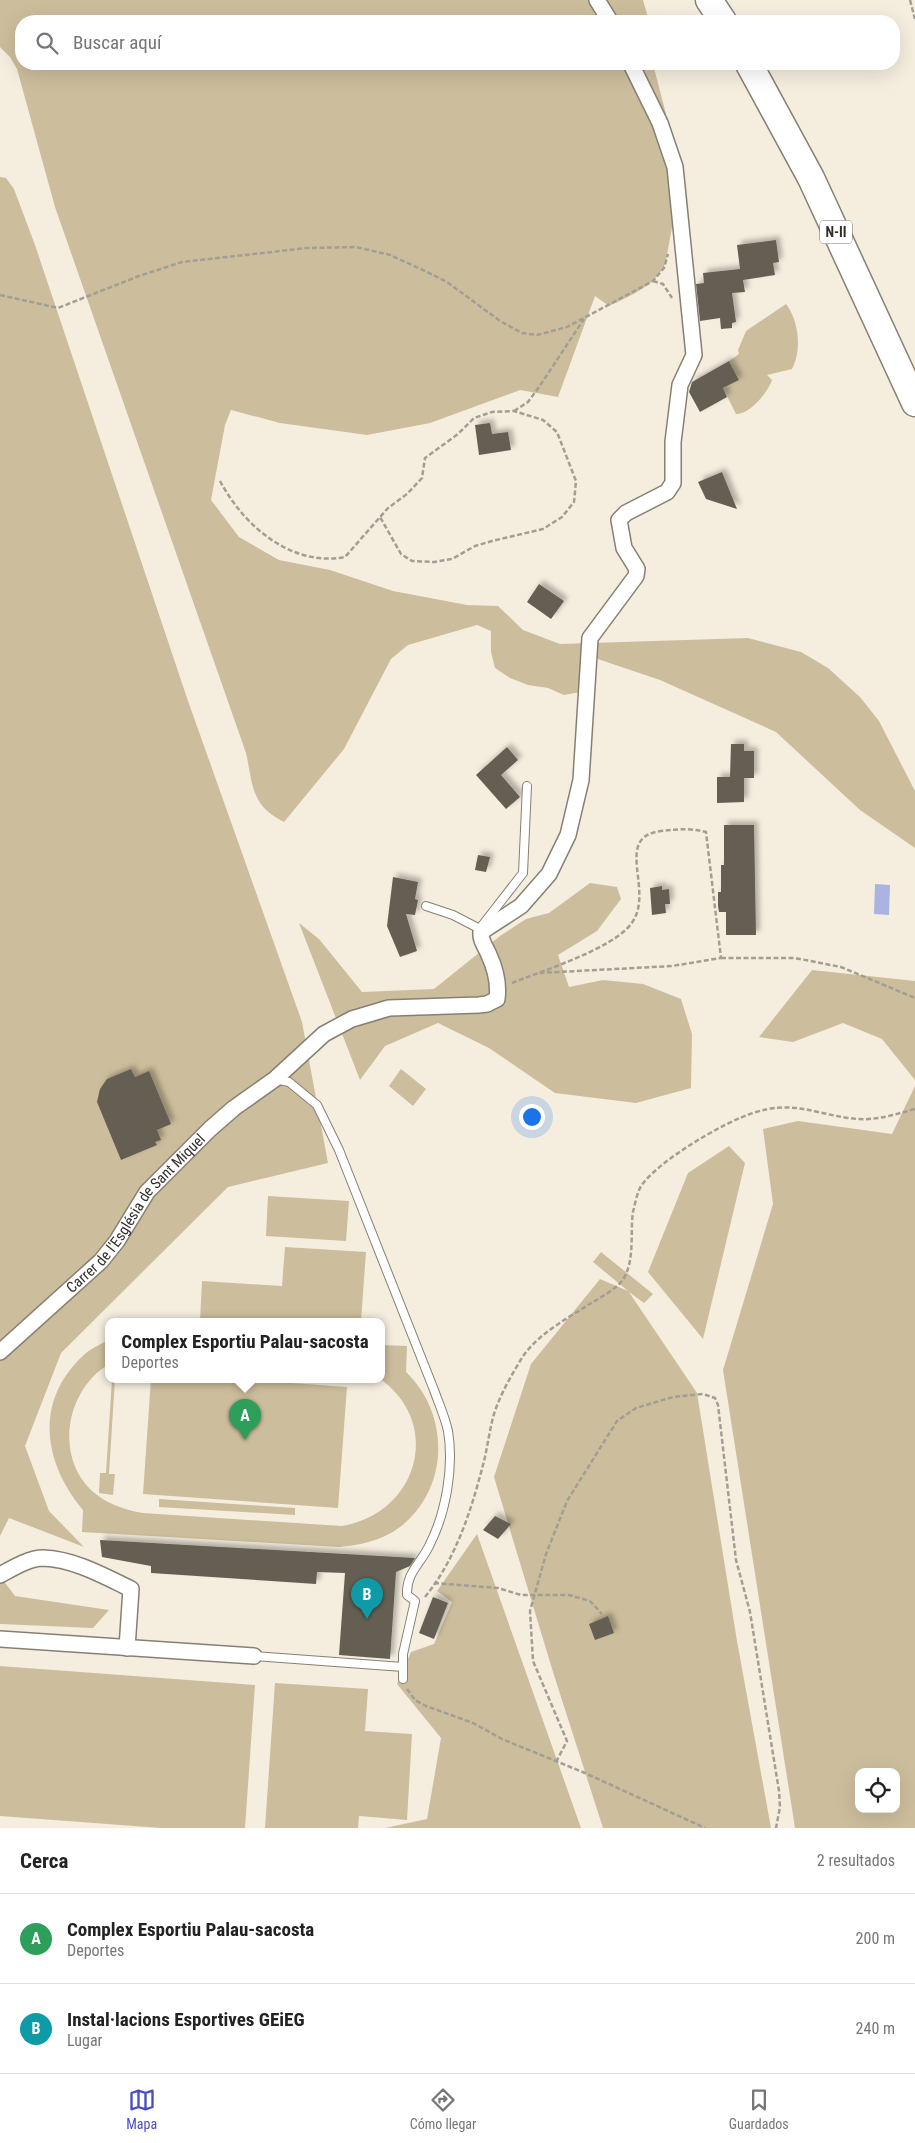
<!DOCTYPE html>
<html lang="es">
<meta charset="utf-8">
<style>
body{margin:0;font-family:"Roboto Condensed",sans-serif;background:#f6f6f6;color:#222}
.controls{position:absolute;right:15px;bottom:15px;display:grid;overflow:hidden;border-radius:10px;box-shadow:0 5px 20px #0002}
.controls button{width:45px;height:45px;display:grid;place-items:center;padding:0;border:0;border-bottom:1px solid #e0e0e0;background:#fff;color:#222;font:25px sans-serif}
.you{position:absolute;left:531px;top:1116px;width:18px;height:18px;margin:-12px;border:4px solid #fff;border-radius:50%;background:#1a73e8;box-shadow:0 0 0 8px #1a73e833}
.badge{display:grid;place-items:center;width:32px;height:32px;border-radius:50%;background:#484cc1;color:#fff;font-size:16px;font-weight:700}
.pin{position:absolute;translate:-50% -41px;filter:drop-shadow(0 1px 2px #0008)}
.pin::after{content:'';position:absolute;top:26px;width:18px;height:15px;background:inherit;clip-path:polygon(0 0,100% 0,50% 100%)}
.popup{position:absolute;left:105px;top:1318px;width:280px;height:65px;box-sizing:border-box;display:grid;place-content:center;border-radius:10px;background:#fff;filter:drop-shadow(0 1px 4px #0005);font-size:16px;white-space:nowrap;color:#767676}
.popup b{font-size:19px;color:#222}
.popup::after{content:'';position:absolute;left:50%;top:100%;margin-left:-10px;border:10px solid transparent;border-top-color:#fff}
.list{margin:0;padding:0;list-style:none}
h2{display:flex;justify-content:space-between;align-items:center;height:65px;margin:0;padding:0 20px;font-size:21px}
h2 small{font-size:16px;font-weight:400;color:#767676}
.list li{display:grid;grid-template-columns:32px 1fr auto;gap:15px;align-items:center;box-sizing:border-box;height:90px;padding:0 20px;border-top:1px solid #e0e0e0}
.list b{display:block;font-size:19px;white-space:nowrap}
.list p{margin:0;font-size:16px;white-space:nowrap;color:#767676}
.list em{font-size:16px;font-style:normal;color:#767676}
.icon{flex:none;width:28px;height:28px;fill:none;stroke:currentColor;stroke-width:2;stroke-linecap:round;stroke-linejoin:round}
.map{position:relative;flex:none;width:915px;height:1828px;overflow:hidden}
.search{position:absolute;background:#fff;box-shadow:0 5px 20px #0002;left:15px;right:15px;top:15px;height:55px;display:flex;align-items:center;gap:12px;box-sizing:border-box;padding:0 18px;border-radius:20px;color:#767676;font-size:19px}
.sheet{height:245px;background:#fff}
nav{display:flex;justify-content:space-around;align-items:center;box-sizing:border-box;height:70px;border-top:1px solid #e0e0e0;background:#fff;font-size:14px;color:#767676}
nav a{display:grid;justify-items:center;gap:2px}
nav .on{color:#484cc1}
.map>svg:first-child{display:block}
.green{fill:#ccbd9c;fill-rule:evenodd}
.water{fill:#aab3e2}
.building{fill:#655f53;filter:url(#shadow)}
.lines{fill:none;stroke-linecap:round;stroke-linejoin:round}
.lane-casing{stroke:#868073;stroke-width:10}
.street-casing{stroke:#868073;stroke-width:18}
.highway-casing{stroke:#868073;stroke-width:29}
.path{stroke:#a39e93;stroke-width:2.5;stroke-dasharray:5 2.5;stroke-linecap:butt}
.lane{stroke:#fff;stroke-width:8}
.street{stroke:#fff;stroke-width:15}
.highway{stroke:#fff;stroke-width:26}
.labels{text-anchor:middle;dominant-baseline:central;stroke-width:5;stroke-linejoin:round;paint-order:stroke}
.shield{fill:#fff;stroke:#706d69;stroke-width:1}
.shield-label{font-size:14px;font-weight:bold;fill:#322f29}
.street-label{font-size:15px;fill:#322f29;stroke:#fff}
</style>
<div class="map">
<svg width="915" height="1828" viewBox="0 0 915 1828">
<defs>
<filter id="shadow"><feDropShadow dx="4" dy="-4" stdDeviation="2.5" flood-color="#0004"/></filter>
</defs>
<rect width="100%" height="100%" fill="#f5eedf"/>
<!-- green -->
<g class="green">
<path d="M0 0H643L649 21H21V64H653L666 114 660 123 679 188 666 261C659 284 630 296 609 306L595 296 558 397 520 390 430 423 367 435 280 423 231 410 225 425 211 500 239 537 279 560 330 570 393 591 467 605 498 606 523 630 560 644 748 638 801 652 828 668 860 697 879 721 915 791V848L860 810 776 732 660 680 589 656 586 691 564 695 548 688 528 685 510 678 495 668 491 652V631L477 625 408 645 391 659 344 749 284 822C251 806 253 785 246 753L55 207 17 69 10 57 0 47Z"/>
<path d="M0 177 6 178 14 189 35 245 187 698 302 1022 328 1163 228 1187 61 1353 25 1446 49 1511 84 1547 9 1518 0 1536Z"/>
<path d="M786 304C799 321 802 350 792 369L767 375 772 380C768 392 750 415 736 414L723 388 739 380 729 361 739 354 738 350 746 331Z"/>
<path d="M590 883 617 887 621 899 597 931 558 955 569 987 603 980 643 984 681 999 692 1034 691 1088 636 1103 555 1093 489 1048 438 1023 385 1046 360 1080 299 923 319 939 362 992 434 989 500 936 526 919 549 913Z"/>
<path d="M812 970 915 981V1080L882 1039 843 1023 793 1042 759 1037Z"/>
<path d="M401 1069 426 1089 413 1106 389 1086Z"/>
<path d="M915 1086V1828H795L723 1370 773 1204 763 1129 798 1121 892 1134ZM859 1772H896V1809H859Z"/>
<path d="M729 1146 745 1163 703 1339 648 1272 688 1173Z"/>
<path d="M268 1196 349 1201 346 1241 266 1236Z"/>
<path d="M285 1247 366 1252 361 1321H200L202 1281 282 1286Z"/>
<path d="M601 1252 653 1294 644 1303 629 1292 697 1393 737 1641 771 1828H603L553 1672 494 1477 531 1364 600 1279 628 1291 593 1262Z"/>
<path d="M109 1340V1364C67 1389 54 1454 91 1490 105 1503 124 1510 143 1513L342 1526C417 1514 444 1424 380 1379L381 1345 407 1346 406 1372C448 1412 450 1482 406 1522 388 1539 363 1545 339 1547L82 1532 83 1510C42 1461 34 1399 86 1353 92 1348 101 1344 109 1340Z"/>
<path d="M112 1379H115L109 1474H115L113 1495 99 1493 100 1473H106Z"/>
<path d="M151 1379H235L347 1387 338 1508 143 1494Z"/>
<path d="M159 1499 295 1508V1515L159 1507Z"/>
<path d="M477 1534 581 1828H385L427 1819 441 1738 397 1684 411 1652 434 1644 452 1602 437 1591Z"/>
<path d="M0 1576 15 1596 109 1610 93 1628 0 1624Z"/>
<path d="M0 1666 255 1685 245 1828H161L0 1816Z"/>
<path d="M275 1683 368 1689 365 1731 412 1734 407 1820 359 1816 358 1828H265Z"/>
</g>
<!-- water -->
<path class="water" d="M875 884 890 885 889 915 874 914Z"/>
<!-- building -->
<g class="building">
<path d="M776 240 779 262 773 263 775 275 743 280 745 292 732 293 736 322 732 323V328L721 329 720 318 700 321 696 284 704 283 703 273 740 269 737 245Z"/>
<path d="M729 361 739 380 723 388 727 397 700 412 689 392 692 382Z"/>
<path d="M490 423 492 434 508 432 511 450 479 455 475 425Z"/>
<path d="M722 472 737 509 706 499 698 482Z"/>
<path d="M539 584 564 601 551 619 527 602Z"/>
<path d="M731 744H744V751H754V778H744V802L717 803V777H730Z"/>
<path d="M507 747 518 760 501 775 520 797 506 809 476 775Z"/>
<path d="M724 825H754L756 935H726V912H719L718 906V892H721V865H724Z"/>
<path d="M478 855 490 857 486 872 475 870Z"/>
<path d="M393 877 418 882 415 899 418 900 415 915 406 914 417 951 400 957 387 926Z"/>
<path d="M662 886V890L669 889 670 904H665L666 913 652 915 650 888Z"/>
<path d="M131 1069 135 1077 149 1071 171 1124 157 1130 161 1140 155 1142 157 1145 121 1160 97 1102 100 1089 107 1079Z"/>
<path d="M495 1516 511 1524 498 1539 483 1530Z"/>
<path d="M100 1540 415 1558 410 1566 396 1572 390 1659 339 1655 345 1573 317 1572 316 1584 151 1573V1566L102 1557Z"/>
<path d="M433 1597 448 1603 434 1639 419 1633Z"/>
<path d="M608 1616 614 1633 595 1640 589 1624Z"/>
</g>
<g class="lines">
<defs>
<g id="lane">
<path d="M426 906 453 915 480 929"/>
<path d="M481 927 523 873 527 786"/>
<path d="M275 1079 289 1082 317 1105 339 1150 434 1390C439 1404 445 1417 448 1431 454 1467 446 1512 430 1544 421 1564 406 1572 407 1595L415 1601 403 1654V1679"/>
<path d="M254 1656 403 1667"/>
</g>
<g id="street">
<path d="M597 0 610 21"/>
<path id="s1" d="M0 1352 101 1261 117 1241 147 1192 210 1129 234 1108 275 1079 324 1034 352 1019 389 1008 479 1005 487 1004 497 999C499 984 495 968 489 955 486 947 480 941 481 932L521 906 549 874 568 835 581 780 590 638 636 576 637 569 624 548 619 520 626 513 667 492 673 483V442L680 385 694 355 675 167 660 123 631 64"/>
<path d="M0 1575C13 1568 29 1558 43 1558 74 1559 104 1576 131 1589L127 1648"/>
<path d="M0 1639 254 1656"/>
</g>
<g id="highway">
<path d="M709 0 723 21"/>
<path d="M749 64 811 178 915 403"/>
</g>
</defs>
<!-- lane casing -->
<use href="#lane" class="lane-casing"/>
<!-- street casing -->
<use href="#street" class="street-casing"/>
<!-- highway casing -->
<use href="#highway" class="highway-casing"/>
<!-- path -->
<g class="path">
<path d="M910 0 915 19"/>
<path d="M653 281 663 284 672 298"/>
<path d="M0 295 58 308 139 276 182 262 307 248 356 247 390 255 423 270 447 282 500 321 522 333 537 335 567 327 653 281 664 268 668 254"/>
<path d="M514 411 528 402 539 387 584 319"/>
<path d="M220 481C244 526 291 567 345 557L388 508 407 494 422 478 425 458 458 434 474 418 492 412 514 411 543 420 557 432 576 481 574 502 562 517 543 529 492 541 475 546 452 559 434 562 412 561 401 554 380 517"/>
<path d="M721 958H795L841 967 915 998"/>
<path d="M512 983C542 971 612 949 631 924 656 892 612 837 661 831 677 829 690 828 706 832L721 958 672 966 539 973"/>
<path d="M434 1583 498 1588 521 1595H569L590 1601 602 1614"/>
<path d="M425 1597C457 1558 473 1505 485 1457 488 1443 490 1428 494 1414 500 1395 510 1378 520 1361 535 1335 568 1318 593 1302 603 1296 618 1288 624 1278 635 1258 630 1233 633 1212 635 1204 637 1193 641 1186 658 1161 724 1122 753 1113 792 1100 812 1113 849 1118 873 1122 893 1115 915 1109"/>
<path d="M407 1689 415 1700 426 1706 473 1723 502 1739 585 1773 705 1828"/>
<path d="M556 1762 567 1741 533 1661 530 1611 546 1554 567 1501 617 1421 636 1408 673 1397 703 1394 715 1398 718 1405 736 1560 750 1612 779 1791 780 1807 776 1828"/>
</g>
<!-- lane -->
<use href="#lane" class="lane"/>
<!-- street -->
<use href="#street" class="street"/>
<!-- highway -->
<use href="#highway" class="highway"/>
</g>
<g class="labels">
<!-- shield labels -->
<rect class="shield" x="820" y="220.5" width="32" height="23" rx="4"/>
<g class="shield-label">
<text x="836" y="232">N-II</text>
</g>
<!-- street labels -->
<g class="street-label">
<text stroke="none"><textPath href="#s1" startOffset="195">Carrer de l'Església de Sant Miquel</textPath></text>
</g>
</g>
</svg>
<div class="controls">
<button><svg class="icon" aria-label="locate" viewBox="0 0 24 24"><circle cx="12" cy="12" r="6"/><path d="M12 2v4M12 18v4M2 12h4M18 12h4"/></svg></button>
</div>
<div class="you"></div>
<div class="pin badge" style="left:245px;top:1440px;background:#2e9e5b">A</div>
<div class="popup"><b>Complex Esportiu Palau-sacosta</b>Deportes</div>
<div class="pin badge" style="left:367px;top:1619px;background:#0f9aa8">B</div>
<div class="search"><svg class="icon" aria-label="search" viewBox="0 0 24 24"><circle cx="10" cy="10" r="6"/><path d="M15 15l6 6"/></svg>Buscar aquí</div>
</div>
<section class="sheet">
<h2>Cerca<small>2 resultados</small></h2>
<ul class="list">
<li><span class="badge" style="background:#2e9e5b">A</span><div><b>Complex Esportiu Palau-sacosta</b><p>Deportes</p></div><em>200 m</em></li>
<li><span class="badge" style="background:#0f9aa8">B</span><div><b>Instal·lacions Esportives GEiEG</b><p>Lugar</p></div><em>240 m</em></li>
</ul>
</section>
<nav>
<a class="on"><svg class="icon" aria-label="map" viewBox="0 0 24 24"><path d="M3 6l6-2 6 2 6-2v14l-6 2-6-2-6 2zM9 4v14M15 6v14"/></svg>Mapa</a>
<a><svg class="icon" aria-label="directions" viewBox="0 0 24 24"><path d="M12 3l9 9-9 9-9-9zM9 14v-3h6M13 9l2 2-2 2"/></svg>Cómo llegar</a>
<a><svg class="icon" aria-label="saved" viewBox="0 0 24 24"><path d="M7 4h10v16l-5-4-5 4z"/></svg>Guardados</a>
</nav>
